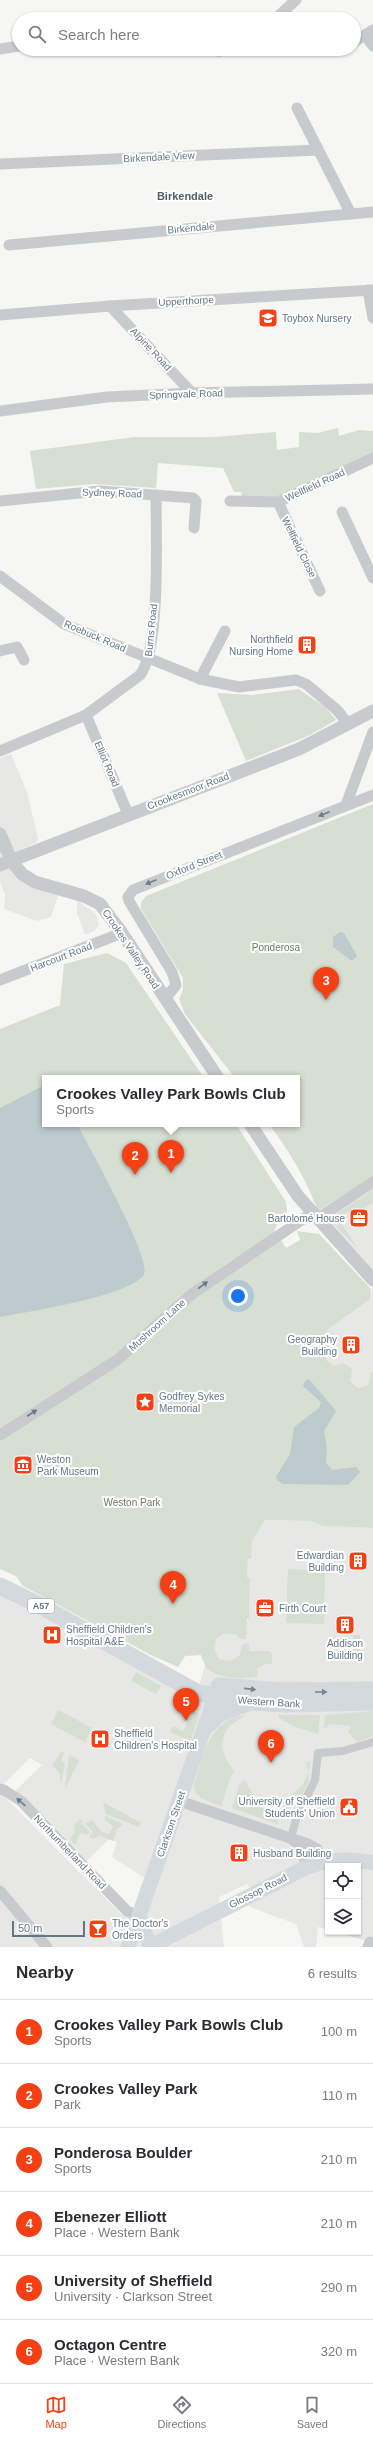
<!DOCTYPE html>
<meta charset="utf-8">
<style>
body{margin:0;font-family:Arial,sans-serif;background:#f2f2f3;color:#2b2b33}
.controls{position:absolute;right:12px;bottom:12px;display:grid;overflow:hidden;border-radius:0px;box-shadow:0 1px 3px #0004}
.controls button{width:36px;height:36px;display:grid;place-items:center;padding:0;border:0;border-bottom:1px solid #e1e1e2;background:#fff;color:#2b2b33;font:20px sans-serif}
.scale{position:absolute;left:12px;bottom:10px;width:73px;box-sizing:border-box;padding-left:4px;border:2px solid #627786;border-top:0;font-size:11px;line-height:14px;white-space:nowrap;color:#627786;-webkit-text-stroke:3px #fff;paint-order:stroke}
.you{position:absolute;left:238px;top:1296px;width:14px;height:14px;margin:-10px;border:3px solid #fff;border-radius:50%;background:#1a73e8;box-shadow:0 0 0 6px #1a73e833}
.badge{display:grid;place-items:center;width:26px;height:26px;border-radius:50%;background:#f44014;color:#fff;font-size:13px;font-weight:700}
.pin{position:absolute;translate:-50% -33px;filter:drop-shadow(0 1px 2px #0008)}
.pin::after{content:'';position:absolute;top:21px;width:14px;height:12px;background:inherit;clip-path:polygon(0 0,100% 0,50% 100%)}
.popup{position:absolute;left:42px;top:1075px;width:258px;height:52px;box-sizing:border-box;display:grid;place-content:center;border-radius:0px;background:#fff;filter:drop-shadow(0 1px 3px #0005);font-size:13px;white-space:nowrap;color:#7c7c81}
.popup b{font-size:15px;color:#2b2b33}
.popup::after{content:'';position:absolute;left:50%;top:100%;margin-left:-8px;border:8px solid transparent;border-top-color:#fff}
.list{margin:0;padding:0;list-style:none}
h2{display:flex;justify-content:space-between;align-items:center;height:52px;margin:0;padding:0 16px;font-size:17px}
h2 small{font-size:13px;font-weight:400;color:#7c7c81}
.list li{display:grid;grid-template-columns:26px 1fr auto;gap:12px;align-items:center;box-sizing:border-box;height:64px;padding:0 16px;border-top:1px solid #e1e1e2}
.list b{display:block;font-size:15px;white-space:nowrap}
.list p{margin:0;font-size:13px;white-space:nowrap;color:#7c7c81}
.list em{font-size:13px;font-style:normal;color:#7c7c81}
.icon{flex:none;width:22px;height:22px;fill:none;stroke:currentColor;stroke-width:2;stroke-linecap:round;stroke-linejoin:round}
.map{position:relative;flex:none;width:373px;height:1947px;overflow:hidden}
.search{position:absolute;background:#fff;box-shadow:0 1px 3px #0004;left:12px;right:12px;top:12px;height:44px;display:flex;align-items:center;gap:10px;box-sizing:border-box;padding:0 14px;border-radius:22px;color:#7c7c81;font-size:15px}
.sheet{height:436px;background:#fff}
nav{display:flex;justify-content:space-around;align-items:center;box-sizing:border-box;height:56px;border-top:1px solid #e1e1e2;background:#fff;font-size:11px;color:#7c7c81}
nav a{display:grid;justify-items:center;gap:2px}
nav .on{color:#f44014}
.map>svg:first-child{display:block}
.built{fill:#e7e7e5}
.green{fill:#d7ded2}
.water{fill:#bdcbcf}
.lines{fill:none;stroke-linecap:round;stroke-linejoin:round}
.pedestrian{stroke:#c8cbce;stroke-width:8}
.minor{stroke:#c8cbce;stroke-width:11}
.tertiary{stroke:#c8cbce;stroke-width:13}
.secondary{stroke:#d3d9dd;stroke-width:15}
.primary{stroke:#d3d9dd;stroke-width:17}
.oneway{fill:#677b8a}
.oneway2{fill:#738693}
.labels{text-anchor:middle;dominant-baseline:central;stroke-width:4;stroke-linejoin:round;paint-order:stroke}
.shield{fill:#fff;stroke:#91a0aa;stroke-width:1}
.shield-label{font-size:9px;font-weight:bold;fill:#627786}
.street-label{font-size:10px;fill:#627786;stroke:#fff}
.poi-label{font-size:10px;fill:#627786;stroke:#fff;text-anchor:start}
.park-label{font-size:10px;fill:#687c61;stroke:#fff}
.neighbourhood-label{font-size:11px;font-weight:bold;fill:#50606a;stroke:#fff}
</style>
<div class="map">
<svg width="373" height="1947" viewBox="0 0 373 1947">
<rect width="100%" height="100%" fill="#f6f6f2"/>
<!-- built -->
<g class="built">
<path d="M11 754 27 792 38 838 36 843 15 852 14 870 59 893 51 917 37 921 4 909 5 895 0 882V758Z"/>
<path d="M77 900 96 914 99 926 94 931 85 935 77 913Z"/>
<path d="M373 1182V1280L323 1225 325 1212Z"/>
<path d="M373 1285V1372L371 1373 368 1385 358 1388 326 1360 329 1341 323 1335 330 1328 370 1299Z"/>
<path d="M265 1520 310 1521 323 1526 373 1528V1947L369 1942 337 1932H358V1866H328V1929L318 1927 316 1947H304L296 1924 250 1907 243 1899 253 1894 247 1884 219 1897 224 1947H0V1792L122 1915 144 1919 179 1801 152 1880 143 1877 112 1857 117 1842 109 1839 83 1865 12 1794 42 1765 30 1758 0 1788V1596L5 1588 197 1693 205 1665 201 1655 216 1652 213 1649 216 1639 226 1633H231L249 1619 250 1579 247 1578 248 1559H250L252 1541Z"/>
</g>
<!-- green -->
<g class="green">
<path d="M338 428 339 436 359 430 373 431V453L279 497H242L241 492H234L223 468 158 463 156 488 94 484 36 489 30 451 134 437H214L276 432 277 450 299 447V432L318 433Z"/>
<path d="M299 689 326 708 336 720 310 735 246 761 217 693 253 695Z"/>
<path d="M373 804V1177L318 1211C306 1179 290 1152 269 1124H297V1078H235L185 1014 179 999 183 990V978L141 909V903L146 896Z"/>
<path d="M107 953 126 963 204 1078H45V1124H236L286 1202 287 1213 277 1224 272 1237 229 1262 192 1288 107 1361 0 1430V1029L60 1005 64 964Z"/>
<path d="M373 1190V1203L352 1216 348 1212 334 1221 337 1226 341 1223 358 1249 333 1223 332 1216Z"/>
<path d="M297 1231 319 1234 371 1289 370 1299 330 1328 323 1335 329 1341 326 1360 334 1366 344 1363 352 1369 350 1381 358 1388 368 1385 371 1373 373 1372V1528L323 1526 310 1521 265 1520 252 1541 251 1559H248L247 1578H250L249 1619H247L246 1639H240L237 1635 226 1633 216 1639 214 1649 219 1659 230 1661 240 1655 242 1645 249 1643V1651H270L272 1654V1664H264L257 1669 258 1676C244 1680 220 1679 208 1669 204 1665 203 1660 201 1655L185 1656 178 1667 151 1655 23 1586 16 1576 0 1569V1438L52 1404 196 1294 281 1240 286 1248 300 1240Z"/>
<path d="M288 1569 325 1570 324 1624 286 1623Z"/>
<path d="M353 1635H360L359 1661H351Z"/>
<path d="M136 1672 161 1686 156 1694 131 1681Z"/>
<path d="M58 1710 92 1728 85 1742 51 1724Z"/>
<path d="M193 1711 199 1714 191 1739 188 1740 170 1732 173 1726 183 1731Z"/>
<path d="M373 1711V1736L357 1742 348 1732 351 1726 330 1724 324 1729 325 1715Z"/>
<path d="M246 1715C240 1719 229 1725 226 1731 217 1747 226 1761 235 1772L231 1775 221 1806C210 1801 193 1799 194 1784 204 1756 209 1718 246 1715Z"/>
<path d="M278 1715H320L318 1734 296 1727 279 1718Z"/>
<path d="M61 1751 64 1753 61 1761 65 1763 61 1784C60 1776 61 1770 52 1766Z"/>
<path d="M69 1755 79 1760 65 1789Z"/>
<path d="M306 1762H310L308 1784 295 1806 289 1799 304 1783 309 1772Z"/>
<path d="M245 1780 255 1799 253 1805 272 1812 277 1817 278 1824 232 1808 239 1785Z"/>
<path d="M103 1802 141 1823 139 1827 106 1814Z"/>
<path d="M105 1816 123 1824 117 1829 113 1841 100 1836 93 1839 89 1836 93 1832 85 1823 92 1820 102 1832 109 1834 113 1826 105 1820Z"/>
<path d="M80 1819 83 1821 81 1823 90 1832 87 1835 80 1833 75 1845 70 1839 75 1832 74 1825Z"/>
</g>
<!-- water -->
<g class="water">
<path d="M340 932 344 933 357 956 352 961 333 947V937Z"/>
<path d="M45 1085V1124H77C88 1145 152 1259 144 1274 132 1296 26 1312 0 1317V1108Z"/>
<path d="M309 1379 336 1411 324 1431 327 1449 326 1463 332 1470 356 1467 360 1472 348 1485 283 1484 278 1481 276 1477 290 1454 294 1427 319 1408 321 1402 303 1386 305 1381Z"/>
</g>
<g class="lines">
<!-- pedestrian -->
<path class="pedestrian" d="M291 1838 296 1819 315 1780 318 1753 343 1751 373 1742"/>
<!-- minor -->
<g class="minor">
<path d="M275 19 296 0"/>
<path d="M365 35 373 46"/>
<path d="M354 42 373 30"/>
<path d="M0 49 19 46"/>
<path d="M202 49 219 51 231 49"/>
<path d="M297 108 351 214"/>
<path d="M0 164 318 150"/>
<path d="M9 245 373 212"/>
<path d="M368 290 373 318"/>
<path d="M110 306 192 393"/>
<path d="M0 315 110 306 373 290"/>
<path d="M0 411 107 397 192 393 373 389"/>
<path d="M0 501 100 491 193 498 196 501 194 528"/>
<path d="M230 501 278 502 373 458"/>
<path d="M278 502 320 591"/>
<path d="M342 512 373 578"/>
<path d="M0 576 64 624 200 679 239 687 296 680 306 684 337 710 348 724"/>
<path d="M0 651 17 647 24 660"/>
<path d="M200 679 225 631"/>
<path d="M86 715 128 814"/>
<path d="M0 751 86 715 140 675C161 648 156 533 156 495"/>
<path d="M346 805 373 732"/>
<path d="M0 980 122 933"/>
<path d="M165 999 176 985 172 972 129 901 128 897 133 890 373 795"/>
<path d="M317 1219 373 1182"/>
<path d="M0 1435 117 1360 192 1294 312 1213"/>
<path d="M0 1789 4 1790 21 1801 127 1911 139 1916"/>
<path d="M179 1801 308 1844 317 1849 324 1861"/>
<path d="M293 1840C303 1849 306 1854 305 1868"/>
<path d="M0 1891 47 1947"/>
<path d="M368 1947 370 1942"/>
</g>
<!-- tertiary -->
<g class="tertiary">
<path d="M0 834 11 860 22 874 35 882 84 896 100 904 122 933 218 1078"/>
<path d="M0 865 299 749 373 711"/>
<path d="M250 1124 298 1196 373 1280"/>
</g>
<!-- secondary -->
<g class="secondary">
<path d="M207 1727 219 1715 253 1702"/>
<path d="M139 1916 145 1934 152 1945"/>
<path d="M128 1947 219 1686"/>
<path d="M149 1947 305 1868C329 1859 348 1858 373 1863"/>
</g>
<!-- primary -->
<g class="primary">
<path d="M0 1586 39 1605 198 1693 253 1702 286 1704 373 1702"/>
<path d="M219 1686 282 1691 373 1690"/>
</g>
</g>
<!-- one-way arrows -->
<defs><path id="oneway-solid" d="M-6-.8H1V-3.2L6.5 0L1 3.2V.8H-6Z"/></defs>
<g class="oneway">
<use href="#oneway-solid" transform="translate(324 814) rotate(158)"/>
<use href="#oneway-solid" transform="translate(151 882) rotate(158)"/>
<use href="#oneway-solid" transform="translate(203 1285) rotate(-36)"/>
<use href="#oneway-solid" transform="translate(32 1413) rotate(-33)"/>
<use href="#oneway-solid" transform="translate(21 1802) rotate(-138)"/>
</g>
<g class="oneway2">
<use href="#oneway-solid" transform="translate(250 1689) rotate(6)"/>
<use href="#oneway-solid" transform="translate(321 1692)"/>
</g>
<!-- icons -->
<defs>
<symbol id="school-square" viewBox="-11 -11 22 22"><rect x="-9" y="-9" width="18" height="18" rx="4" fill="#f44014" stroke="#fff"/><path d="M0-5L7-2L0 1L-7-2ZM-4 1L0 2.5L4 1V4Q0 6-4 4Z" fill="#fff"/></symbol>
<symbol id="building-square" viewBox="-11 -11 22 22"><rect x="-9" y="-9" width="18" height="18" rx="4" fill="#f44014" stroke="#fff"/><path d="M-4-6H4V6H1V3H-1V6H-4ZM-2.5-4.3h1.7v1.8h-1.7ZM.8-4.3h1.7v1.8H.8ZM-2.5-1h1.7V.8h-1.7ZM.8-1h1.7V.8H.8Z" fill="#fff"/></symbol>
<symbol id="office-square" viewBox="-11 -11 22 22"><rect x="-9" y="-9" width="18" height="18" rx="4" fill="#f44014" stroke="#fff"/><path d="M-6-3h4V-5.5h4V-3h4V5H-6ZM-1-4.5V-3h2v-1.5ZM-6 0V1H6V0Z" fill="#fff"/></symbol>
<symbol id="sight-square" viewBox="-11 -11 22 22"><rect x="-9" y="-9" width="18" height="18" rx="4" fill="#f44014" stroke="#fff"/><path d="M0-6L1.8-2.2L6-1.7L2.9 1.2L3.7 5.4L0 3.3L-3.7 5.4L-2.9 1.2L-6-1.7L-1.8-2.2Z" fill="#fff"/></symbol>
<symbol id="museum-square" viewBox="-11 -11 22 22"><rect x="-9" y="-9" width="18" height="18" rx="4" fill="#f44014" stroke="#fff"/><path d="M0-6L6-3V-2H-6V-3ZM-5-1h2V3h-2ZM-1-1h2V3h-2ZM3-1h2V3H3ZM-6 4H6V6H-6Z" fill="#fff"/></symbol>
<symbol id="hospital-square" viewBox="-11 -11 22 22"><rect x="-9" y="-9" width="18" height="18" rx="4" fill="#f44014" stroke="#fff"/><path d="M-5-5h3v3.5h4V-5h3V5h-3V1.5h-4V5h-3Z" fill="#fff"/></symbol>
<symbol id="civic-square" viewBox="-11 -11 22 22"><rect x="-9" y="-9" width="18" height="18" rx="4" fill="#f44014" stroke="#fff"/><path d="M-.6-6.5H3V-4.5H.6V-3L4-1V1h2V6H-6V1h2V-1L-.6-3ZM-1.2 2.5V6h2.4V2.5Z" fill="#fff"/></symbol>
<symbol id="bar-square" viewBox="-11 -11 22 22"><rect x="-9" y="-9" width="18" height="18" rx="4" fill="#f44014" stroke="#fff"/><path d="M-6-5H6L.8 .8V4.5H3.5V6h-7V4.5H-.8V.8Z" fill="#fff"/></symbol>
</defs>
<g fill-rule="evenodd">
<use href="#school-square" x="257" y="307" width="22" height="22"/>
<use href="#building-square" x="296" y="634" width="22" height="22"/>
<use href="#office-square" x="348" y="1207" width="22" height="22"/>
<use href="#building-square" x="340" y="1334" width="22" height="22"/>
<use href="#sight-square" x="134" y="1391" width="22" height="22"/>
<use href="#museum-square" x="12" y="1454" width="22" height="22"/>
<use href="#building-square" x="347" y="1550" width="22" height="22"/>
<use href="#office-square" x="254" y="1597" width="22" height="22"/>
<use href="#building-square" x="334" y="1614" width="22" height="22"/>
<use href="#hospital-square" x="41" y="1624" width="22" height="22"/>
<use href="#hospital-square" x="89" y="1728" width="22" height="22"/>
<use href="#civic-square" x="338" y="1796" width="22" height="22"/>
<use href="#building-square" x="228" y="1842" width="22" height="22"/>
<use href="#bar-square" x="87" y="1918" width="22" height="22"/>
</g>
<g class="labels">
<!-- shield labels -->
<rect class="shield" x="28" y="1599" width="26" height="14" rx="3"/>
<g class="shield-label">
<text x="41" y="1606">A57</text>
</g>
<!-- street labels -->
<g class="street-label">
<text transform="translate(159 157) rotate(-3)">Birkendale View</text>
<text transform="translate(191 228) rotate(-5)">Birkendale</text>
<text transform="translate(186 301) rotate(-3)">Upperthorpe</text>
<text transform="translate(151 349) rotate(47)">Alpine Road</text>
<text transform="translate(186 394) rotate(-2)">Springvale Road</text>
<text transform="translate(315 485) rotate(-25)">Wellfield Road</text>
<text transform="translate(112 493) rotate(2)">Sydney Road</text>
<text transform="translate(299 547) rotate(64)">Wellfield Close</text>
<text transform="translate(151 630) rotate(-84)">Burns Road</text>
<text transform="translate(95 636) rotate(23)">Roebuck Road</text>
<text transform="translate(107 764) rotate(67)">Elliot Road</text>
<text transform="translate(188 791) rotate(-21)">Crookesmoor Road</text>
<text transform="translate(194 865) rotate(-22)">Oxford Street</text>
<text transform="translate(131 949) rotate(56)">Crookes Valley Road</text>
<text transform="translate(61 957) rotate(-21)">Harcourt Road</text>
<text transform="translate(157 1325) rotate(-42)">Mushroom Lane</text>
<text transform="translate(269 1702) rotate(4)">Western Bank</text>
<text transform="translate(171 1824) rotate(-71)">Clarkson Street</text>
<text transform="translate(70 1852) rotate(46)">Northumberland Road</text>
<text transform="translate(258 1891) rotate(-27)">Glossop Road</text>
</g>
<!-- poi labels -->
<g class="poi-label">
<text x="282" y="318">Toybox Nursery</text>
<text x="293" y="639" text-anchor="end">Northfield<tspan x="293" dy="12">Nursing Home</tspan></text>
<text x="345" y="1218" text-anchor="end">Bartolomé House</text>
<text x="337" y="1339" text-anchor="end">Geography<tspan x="337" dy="12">Building</tspan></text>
<text x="159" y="1396">Godfrey Sykes<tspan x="159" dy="12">Memorial</tspan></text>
<text x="37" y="1459">Weston<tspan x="37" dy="12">Park Museum</tspan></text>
<text x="344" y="1555" text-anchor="end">Edwardian<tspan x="344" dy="12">Building</tspan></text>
<text x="279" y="1608">Firth Court</text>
<text x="66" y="1629">Sheffield Children's<tspan x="66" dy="12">Hospital A&amp;E</tspan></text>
<text x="345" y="1643" text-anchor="middle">Addison<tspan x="345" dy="12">Building</tspan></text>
<text x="114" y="1733">Sheffield<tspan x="114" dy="12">Children's Hospital</tspan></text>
<text x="335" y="1801" text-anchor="end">University of Sheffield<tspan x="335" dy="12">Students' Union</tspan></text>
<text x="253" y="1853">Husband Building</text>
<text x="112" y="1923">The Doctor's<tspan x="112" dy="12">Orders</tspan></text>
</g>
<!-- park labels -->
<g class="park-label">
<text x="276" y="947">Ponderosa</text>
<text x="132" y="1502">Weston Park</text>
</g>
<!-- neighbourhood labels -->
<g class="neighbourhood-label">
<text x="185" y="196">Birkendale</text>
</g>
</g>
</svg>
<div class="controls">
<button><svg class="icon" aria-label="locate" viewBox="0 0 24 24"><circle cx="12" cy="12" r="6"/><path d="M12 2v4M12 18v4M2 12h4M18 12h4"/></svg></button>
<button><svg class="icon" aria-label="layers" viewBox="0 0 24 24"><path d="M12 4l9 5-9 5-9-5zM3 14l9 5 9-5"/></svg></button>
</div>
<div class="scale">50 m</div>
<div class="you"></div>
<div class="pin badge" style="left:171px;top:1173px">1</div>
<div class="popup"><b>Crookes Valley Park Bowls Club</b>Sports</div>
<div class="pin badge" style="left:135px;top:1175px">2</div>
<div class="pin badge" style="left:326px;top:1000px">3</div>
<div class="pin badge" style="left:173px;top:1604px">4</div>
<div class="pin badge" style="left:186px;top:1721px">5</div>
<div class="pin badge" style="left:271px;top:1763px">6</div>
<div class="search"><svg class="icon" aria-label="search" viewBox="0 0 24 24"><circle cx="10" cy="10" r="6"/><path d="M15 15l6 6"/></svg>Search here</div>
</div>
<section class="sheet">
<h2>Nearby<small>6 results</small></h2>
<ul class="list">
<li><span class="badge">1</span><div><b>Crookes Valley Park Bowls Club</b><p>Sports</p></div><em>100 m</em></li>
<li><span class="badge">2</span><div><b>Crookes Valley Park</b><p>Park</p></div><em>110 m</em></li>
<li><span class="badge">3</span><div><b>Ponderosa Boulder</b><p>Sports</p></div><em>210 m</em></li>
<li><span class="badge">4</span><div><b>Ebenezer Elliott</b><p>Place · Western Bank</p></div><em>210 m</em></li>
<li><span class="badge">5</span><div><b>University of Sheffield</b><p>University · Clarkson Street</p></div><em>290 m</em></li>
<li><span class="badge">6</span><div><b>Octagon Centre</b><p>Place · Western Bank</p></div><em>320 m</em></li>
</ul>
</section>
<nav>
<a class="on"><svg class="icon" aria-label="map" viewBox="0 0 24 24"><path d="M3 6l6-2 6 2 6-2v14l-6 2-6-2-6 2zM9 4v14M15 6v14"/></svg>Map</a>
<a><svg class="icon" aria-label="directions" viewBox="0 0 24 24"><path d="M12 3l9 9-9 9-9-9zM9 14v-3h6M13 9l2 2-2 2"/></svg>Directions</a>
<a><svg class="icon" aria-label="saved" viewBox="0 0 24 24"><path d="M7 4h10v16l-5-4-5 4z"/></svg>Saved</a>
</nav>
